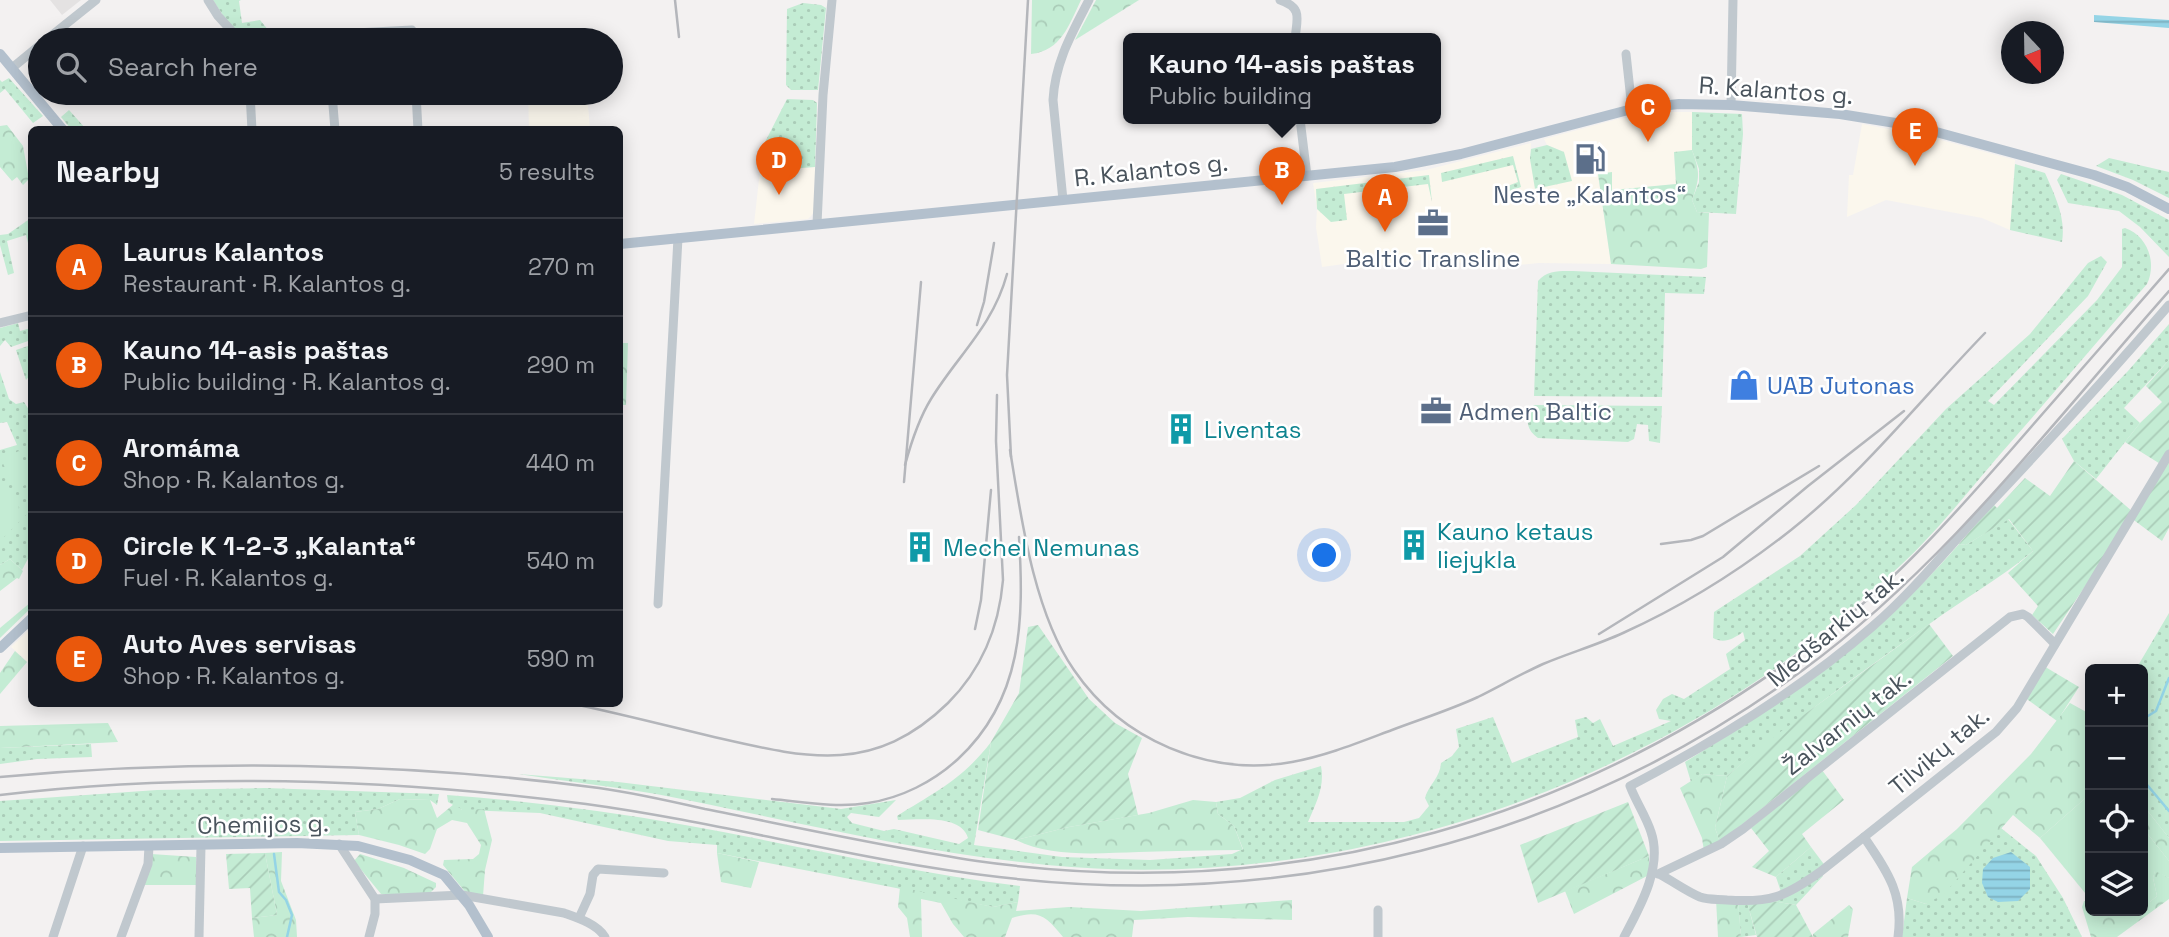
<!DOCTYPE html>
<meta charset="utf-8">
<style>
body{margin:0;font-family:"Space Grotesk",sans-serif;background:#242831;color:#f1f3f6}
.controls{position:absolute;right:21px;bottom:21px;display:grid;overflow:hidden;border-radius:10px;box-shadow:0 4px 18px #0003}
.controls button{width:63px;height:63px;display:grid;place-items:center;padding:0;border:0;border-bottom:2px solid #363941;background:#171b24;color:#f1f3f6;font:35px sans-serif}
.compass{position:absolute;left:2001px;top:21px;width:63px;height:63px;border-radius:50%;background:#171b24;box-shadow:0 4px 18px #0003;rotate:158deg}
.you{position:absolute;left:1325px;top:556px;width:24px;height:24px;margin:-18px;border:5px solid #fff;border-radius:50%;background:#1a73e8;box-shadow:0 0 0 10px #1a73e833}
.badge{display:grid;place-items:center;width:46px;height:46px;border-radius:50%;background:#ea580c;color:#fff;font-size:23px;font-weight:700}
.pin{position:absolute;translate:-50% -58px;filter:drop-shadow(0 2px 4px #0008)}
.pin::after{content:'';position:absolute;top:37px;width:24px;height:21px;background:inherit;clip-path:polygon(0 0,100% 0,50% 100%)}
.popup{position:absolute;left:1123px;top:33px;width:318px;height:91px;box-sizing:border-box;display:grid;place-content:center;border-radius:10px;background:#171b24;filter:drop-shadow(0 2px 5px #0005);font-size:23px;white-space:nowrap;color:#9ea1a6}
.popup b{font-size:26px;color:#f1f3f6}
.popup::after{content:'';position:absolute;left:50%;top:100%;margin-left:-14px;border:14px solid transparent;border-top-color:#171b24}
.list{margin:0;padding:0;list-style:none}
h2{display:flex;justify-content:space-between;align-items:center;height:91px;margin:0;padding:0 28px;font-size:30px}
h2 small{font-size:23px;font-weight:400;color:#9ea1a6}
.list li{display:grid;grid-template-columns:46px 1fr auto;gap:21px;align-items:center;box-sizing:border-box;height:98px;padding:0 28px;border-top:2px solid #363941}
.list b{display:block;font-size:26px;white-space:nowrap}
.list p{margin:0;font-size:23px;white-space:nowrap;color:#9ea1a6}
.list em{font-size:23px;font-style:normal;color:#9ea1a6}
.icon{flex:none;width:38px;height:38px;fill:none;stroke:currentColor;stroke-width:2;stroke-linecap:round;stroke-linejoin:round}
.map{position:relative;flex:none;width:2169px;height:937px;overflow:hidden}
.search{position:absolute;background:#171b24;box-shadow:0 4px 18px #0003;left:28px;top:28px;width:595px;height:77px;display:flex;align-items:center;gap:18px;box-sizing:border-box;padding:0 24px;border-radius:38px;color:#9ea1a6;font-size:26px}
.panel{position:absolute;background:#171b24;box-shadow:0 4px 18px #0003;left:28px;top:126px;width:595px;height:581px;border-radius:10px}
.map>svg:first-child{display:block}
.commercial{fill:#fbf7ed}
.education{fill:#e4e2e2}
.grass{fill:url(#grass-dots)}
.forest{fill:url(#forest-crowns)}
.garden{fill:url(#garden-furrows)}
.pitch{fill:#c4ecd4}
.water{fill:url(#water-rules)}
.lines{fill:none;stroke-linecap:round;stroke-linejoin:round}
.stream{stroke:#94d4e6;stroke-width:2.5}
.minor{stroke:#c0c8ce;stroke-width:9}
.major{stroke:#b3c0cd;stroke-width:10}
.rail{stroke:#b4b6bb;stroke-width:2.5}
.labels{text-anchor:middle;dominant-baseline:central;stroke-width:5;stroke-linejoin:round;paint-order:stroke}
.street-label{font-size:24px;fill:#4a545d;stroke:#fff}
.service-label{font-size:24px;fill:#4e5e75;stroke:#fff}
.shop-label{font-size:24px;fill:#366cbe;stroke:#fff;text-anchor:start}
.culture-label{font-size:24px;fill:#0d838f;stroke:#fff;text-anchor:start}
</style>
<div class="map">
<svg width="2169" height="937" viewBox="0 0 2169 937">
<defs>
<pattern id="grass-dots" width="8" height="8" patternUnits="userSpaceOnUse" patternTransform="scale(1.75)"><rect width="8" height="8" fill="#c4ecd4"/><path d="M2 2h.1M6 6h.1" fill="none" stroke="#aaccb8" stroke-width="1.8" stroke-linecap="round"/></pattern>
<pattern id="forest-crowns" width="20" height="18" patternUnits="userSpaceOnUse" patternTransform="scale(1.75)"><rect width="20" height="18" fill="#c4ecd4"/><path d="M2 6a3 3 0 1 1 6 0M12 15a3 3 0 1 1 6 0" fill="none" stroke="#aaccb8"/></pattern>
<pattern id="garden-furrows" width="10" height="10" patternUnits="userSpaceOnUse" patternTransform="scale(1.75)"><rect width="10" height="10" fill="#c4ecd4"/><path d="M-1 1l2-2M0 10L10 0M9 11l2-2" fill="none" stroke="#aaccb8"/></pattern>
<pattern id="water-rules" width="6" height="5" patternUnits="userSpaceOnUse" patternTransform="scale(1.75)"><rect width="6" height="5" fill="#94d4e6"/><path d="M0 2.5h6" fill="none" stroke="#7bafbe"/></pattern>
</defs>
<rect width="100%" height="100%" fill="#f3f1f1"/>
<!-- commercial -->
<g class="commercial">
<path d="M528 93H587L590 129H529Z"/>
<path d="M1666 112H1692V150L1674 153 1676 184 1611 191 1598 175 1611 264 1539 263 1509 266 1421 260 1352 269 1351 263 1322 267 1316 227 1317 209 1313 183 1426 170 1531 143 1530 159 1536 189 1564 152 1547 145 1544 139 1618 119Z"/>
<path d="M1862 124 1926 136 2015 160 2010 230 1982 218 1886 200 1847 217 1849 175H1853Z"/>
<path d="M815 167 814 212 811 216 808 219 754 224 760 171Z"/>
<path d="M31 628V665L11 647Z"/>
</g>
<!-- education -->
<path class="education" d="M50 0H81L62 15Z"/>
<!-- grass -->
<g class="grass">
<path d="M213 0H241L239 1 242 23 260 20 269 31 267 34H238L231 28Z"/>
<path d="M803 3 821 5 826 8 818 90H791L786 85 787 9Z"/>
<path d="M9 78 43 116 33 123 5 89 0 93V80L2 82Z"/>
<path d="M787 99 813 100 817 103 815 167 760 171 763 146Z"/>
<path d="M69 110 86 129H71L61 117Z"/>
<path d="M1692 112 1742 114 1743 134 1736 214 1697 212 1692 200 1699 182V169L1692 150Z"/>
<path d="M1547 145 1564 152 1572 181 1535 189 1530 159 1531 149Z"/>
<path d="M1513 156 1521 187 1507 192 1505 187 1518 182 1513 165 1442 182 1441 173Z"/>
<path d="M2109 158 2169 172V198L2133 180 2096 166Z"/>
<path d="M2015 164 2045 173C2055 196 2066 217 2062 242L2010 230Z"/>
<path d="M2061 174 2122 195 2169 220V257L2140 227 2119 211 2068 203 2057 180Z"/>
<path d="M1429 175 1432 202 1428 184 1344 194 1347 220 1331 222 1317 209 1316 189Z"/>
<path d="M31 218V242L28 243 26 235 7 241 14 273 8 275 0 245V235L8 234Z"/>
<path d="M2125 228C2148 236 2157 263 2147 284 2097 342 2047 401 1996 459 1962 499 1929 541 1890 575 1851 610 1810 644 1767 674 1560 816 1298 890 1047 865 915 852 786 819 656 794 610 786 564 781 518 774L618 782 841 809 896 800 879 817 851 813 847 817 852 823 884 831 894 829 959 844 968 838C961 814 918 820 898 820L897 816C935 792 962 780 991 742L974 845 1062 857 1150 860 1232 854 1243 849 1234 826 1218 814 1216 802 1240 798 1275 780 1321 766C1325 787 1316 803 1308 822H1404L1419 818 1429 806 1425 798C1429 784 1440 778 1441 763L1452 756 1459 747 1456 729 1493 717 1512 763 1578 737 1575 720 1586 717 1593 723 1600 719 1613 746 1671 721 1659 719 1656 710 1663 699 1672 694 1684 699 1730 669 1726 654 1745 640 1743 632C1733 639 1724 644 1713 638L1714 612 1800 556 1856 505 1946 409 2030 334 2088 263 2101 256 2107 262 2088 296 1988 401 1994 405 2097 300 2122 267V229Z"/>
<path d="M1573 271 1706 277 1704 294 1665 293 1662 397 1534 396 1538 281C1547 270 1560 271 1573 271Z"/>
<path d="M18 323 20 331 31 328V340L11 347 5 340 0 346V328Z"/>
<path d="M2169 324V360L2124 408 2140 423 2096 479 2074 461 2062 439 2128 371Z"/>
<path d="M31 345V374L26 380 16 350Z"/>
<path d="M0 372 9 399 16 404 24 402 31 413V553L22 570 10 559 0 565V450L17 445 7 422 0 423Z"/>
<path d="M1534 405 1662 406 1660 443 1649 441 1648 425 1637 424 1634 439 1628 442 1538 438C1527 430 1526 422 1529 409Z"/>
<path d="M2008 519 2033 551C2000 579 1963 599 1928 625 1860 673 1792 722 1727 776L1702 774 1691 782 1685 762C1786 701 1881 634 1959 544L1966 545Z"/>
<path d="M2169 613V838L2143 805V669H2136Z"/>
<path d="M91 744 92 757 37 759 0 764V748Z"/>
<path d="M265 788 439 794 437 805 430 800 400 799 378 809 355 812 359 835 0 841V801L157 790Z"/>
<path d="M447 795C527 801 607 811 685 825 797 845 907 872 1020 886L1018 902 993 907 717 853V845L668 841 540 813 462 810 448 802Z"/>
<path d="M2001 828 2036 856 2063 898 2082 937H1902L1907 898 1926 904Z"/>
<path d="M1811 847 1826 867 1820 872 1823 876 1796 905 1766 900 1782 895 1776 877Z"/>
<path d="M1738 901 1747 902 1756 935 1741 937Z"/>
</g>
<!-- forest -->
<g class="forest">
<path d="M1032 0H1081C1069 25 1061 51 1031 54Z"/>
<path d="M1096 0H1139L1075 40Z"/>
<path d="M7 125 23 146 29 179 23 185 17 177 12 181 0 167V126Z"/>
<path d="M1692 150C1700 172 1700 178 1692 200L1697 212 1709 213 1707 267 1701 269 1611 264 1598 174 1612 172V190L1676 184 1674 152Z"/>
<path d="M620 343H628L626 405H620Z"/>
<path d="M10 559 23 571 19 579 17 578 0 591V565Z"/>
<path d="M31 602V608L0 638V628Z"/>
<path d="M15 651 27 662 0 694V673Z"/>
<path d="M2070 703 2090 714V794L2040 838 2013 815 1944 894 1926 904 1907 898 1912 867 1957 829 2031 754Z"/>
<path d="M108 723 118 742 0 748V726Z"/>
<path d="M1702 774 1727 776 1715 828 1720 842 1704 851 1702 838 1680 788Z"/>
<path d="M400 799 430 800 437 818 454 804 462 810 484 809 492 840 485 870 483 896 467 894 443 865 444 860 473 859 479 854 481 845 467 823 452 820 437 829 430 849 425 854 399 845 359 835 355 812 378 809Z"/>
<path d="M1193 800 1216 802 1218 814 1234 826 1243 850C1208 850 1174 851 1139 852 1100 853 1052 858 1016 840L1069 827 1149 813Z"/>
<path d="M2143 805 2169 838V861L2143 828Z"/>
<path d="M282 852 281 881 296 920 297 937H254L252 918 277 915 265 853Z"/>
<path d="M717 853 759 862 751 888 721 882Z"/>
<path d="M151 854 196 857 197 885H144Z"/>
<path d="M360 854 404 868 436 883V887L429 894H381L354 861Z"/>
<path d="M1649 856V875L1574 914 1565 891Z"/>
<path d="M2155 870 2169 878V899L2117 937H2091L2082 907 2084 901H2090V911H2143V902H2150L2157 896 2153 878Z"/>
<path d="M900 887 993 907 1018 902 1016 911 1069 907 1141 911 1292 900V920L1188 917 1134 920 1132 937H1063C1046 916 1039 909 1012 918L1005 937H964L953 924 941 903 921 899 922 937H910L907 918 898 907Z"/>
<path d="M1716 899 1738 900 1741 937H1718Z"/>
<path d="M1849 905 1853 909 1848 937H1813V934Z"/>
</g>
<!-- garden -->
<g class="garden">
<path d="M2169 360V528L2162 541 2131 518 2053 634 2032 615 2038 606 2008 573 2033 551 2009 519 1966 545 1959 544 1993 504 1997 508 2025 478 2050 496 2074 461 2133 512 2162 465 2125 442 2140 423 2162 402 2146 386Z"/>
<path d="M1929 624 1953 656 1720 842 1715 828 1727 776 1776 735Z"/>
<path d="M1038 625 1089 699 1115 723 1142 738 1128 774 1138 815 1069 827 1016 840 978 830 991 742 1019 693 1028 627Z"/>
<path d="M2042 665 2079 687 2057 721 2024 697Z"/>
<path d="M1822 770 1844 800 1802 834 1811 847 1776 877 1752 867 1769 851 1751 828Z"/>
<path d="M1628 802 1649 856 1538 903 1520 845Z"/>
<path d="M265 853 277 915 252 918 250 888 229 889 226 854Z"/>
<path d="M1766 900 1796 905 1813 937H1757L1747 902Z"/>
</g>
<!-- pitch -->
<g class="pitch">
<path d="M19 451 31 482 15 490 1 459Z"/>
<path d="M0 483C14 487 19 498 19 512L23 510 27 514 0 541Z"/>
<path d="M2090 794V899L2040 838Z"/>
<path d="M2143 828 2169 861V878L2155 871 2153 878 2157 896 2150 902H2143Z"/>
</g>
<!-- water -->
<g class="water">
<path d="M2094 15 2169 20V28L2094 22Z"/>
<path d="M2011 852 2030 867V889L2018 901 1998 902 1988 897 1982 883 1983 869 1993 858Z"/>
</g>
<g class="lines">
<!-- stream -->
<g class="stream">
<path d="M2143 719 2156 711 2169 678"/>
<path d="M2143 780 2169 811"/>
<path d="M274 854 279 892 286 900 292 915 287 937"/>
</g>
<!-- minor -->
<g class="minor">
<path d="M208 0 218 16 239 39 412 30V40"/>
<path d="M1280 0C1303 8 1297 18 1295 39"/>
<path d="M46 40 96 0"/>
<path d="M1626 54 1632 109"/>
<path d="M12 68 40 45"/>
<path d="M250 93 252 130"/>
<path d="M332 93 335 130"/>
<path d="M416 93 418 130"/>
<path d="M1731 105 1733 0"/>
<path d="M1300 119 1307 176"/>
<path d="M1063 200 1053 100C1055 62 1072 33 1089 0"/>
<path d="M817 224 823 95 832 0"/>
<path d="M0 323 32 315"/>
<path d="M658 604 678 238"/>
<path d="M1864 837C1887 871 1904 894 1898 937"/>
<path d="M339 844 375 899V914L369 937"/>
<path d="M1658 874 1721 844 1743 829 2010 617 2023 614 2028 617 2055 644"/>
<path d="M1661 875C1674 882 1686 891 1700 897 1708 900 1718 899 1727 900 1770 903 1785 897 1820 872L1996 732 2017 708 2169 454"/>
<path d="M375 899 462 895 564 913C578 918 597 924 605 937"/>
<path d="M1378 910V937"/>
<path d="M579 918 590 894 593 875 598 869 664 873"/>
<path d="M53 937 83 846"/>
<path d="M121 937 148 864 149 846"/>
<path d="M199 937 201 846"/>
<path d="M1624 937C1640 907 1663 867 1651 832 1646 816 1636 802 1630 786 1716 741 1800 690 1873 626 1911 593 1942 555 1976 518 2042 449 2106 378 2169 305"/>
</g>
<!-- major -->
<g class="major">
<path d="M0 54 63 130"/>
<path d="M620 244 1395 167 1461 154 1632 109 1679 104 1731 105 1840 114 1914 126 2094 175 2127 187 2169 209"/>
<path d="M0 648 32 618"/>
<path d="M0 848 297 843 358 846 410 860 444 875 469 905 488 937"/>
</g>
<!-- rail -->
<g class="rail">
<path d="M675 0 679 37"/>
<path d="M977 325 984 302 994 243"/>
<path d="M1010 450C1021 517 1034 613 1074 670 1122 740 1208 777 1292 762 1326 756 1360 742 1392 730 1421 719 1450 710 1478 697 1500 686 1521 674 1543 664 1569 653 1597 645 1623 633 1683 606 1739 571 1791 530 1864 472 1921 399 1985 333"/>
<path d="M1011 457 1007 375 1028 0"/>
<path d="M905 465C911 443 918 420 931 399 958 355 993 326 1007 274"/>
<path d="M904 482 921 282"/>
<path d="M1661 544 1691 540 1703 536 1819 466"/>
<path d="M975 629 981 600 991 490"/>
<path d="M1599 634 1723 557 1808 486 1904 411"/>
<path d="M574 704C621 714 668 726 714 737 806 758 873 776 948 703 982 669 999 627 1003 580L996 441 997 395"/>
<path d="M0 777C197 759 403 762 599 788 635 793 670 801 705 809 796 827 886 847 977 861 1295 906 1592 820 1842 621 1905 571 1958 510 2011 450 2064 390 2116 329 2169 269"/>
<path d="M0 795C193 772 393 779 586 804 725 823 860 861 999 877 1288 911 1567 842 1803 670 1945 566 2053 422 2169 291"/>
<path d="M772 799C804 802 836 808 868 803 901 798 933 782 958 759 1023 699 1024 620 1019 537"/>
</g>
</g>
<!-- icons -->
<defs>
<symbol id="fuel-bare" viewBox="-9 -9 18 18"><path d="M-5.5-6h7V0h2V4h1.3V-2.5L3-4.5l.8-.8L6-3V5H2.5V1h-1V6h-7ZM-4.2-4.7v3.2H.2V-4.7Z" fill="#5c6f8a" stroke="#fff" stroke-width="2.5" paint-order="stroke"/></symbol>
<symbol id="office-bare" viewBox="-9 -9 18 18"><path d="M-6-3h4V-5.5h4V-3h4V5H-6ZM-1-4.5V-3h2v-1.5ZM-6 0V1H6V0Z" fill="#5c6f8a" stroke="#fff" stroke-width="2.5" paint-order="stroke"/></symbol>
<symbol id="shop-bare" viewBox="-9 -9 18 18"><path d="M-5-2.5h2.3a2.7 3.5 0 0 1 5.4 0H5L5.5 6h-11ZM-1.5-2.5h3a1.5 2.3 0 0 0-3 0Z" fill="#3f7fe0" stroke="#fff" stroke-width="2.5" paint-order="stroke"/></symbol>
<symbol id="building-bare" viewBox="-9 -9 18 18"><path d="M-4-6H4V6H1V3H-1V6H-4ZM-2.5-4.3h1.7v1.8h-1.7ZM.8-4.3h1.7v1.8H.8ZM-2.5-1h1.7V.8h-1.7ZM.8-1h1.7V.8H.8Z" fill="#0f9aa8" stroke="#fff" stroke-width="2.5" paint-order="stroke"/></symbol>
</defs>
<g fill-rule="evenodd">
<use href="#fuel-bare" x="1568" y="137" width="44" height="44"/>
<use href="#office-bare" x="1411" y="201" width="44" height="44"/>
<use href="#shop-bare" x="1722" y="363" width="44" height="44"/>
<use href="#office-bare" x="1414" y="389" width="44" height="44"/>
<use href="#building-bare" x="1159" y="407" width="44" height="44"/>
<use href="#building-bare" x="1392" y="523" width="44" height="44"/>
<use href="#building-bare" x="898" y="525" width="44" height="44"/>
</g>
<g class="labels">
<!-- street labels -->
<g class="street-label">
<text transform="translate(1776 90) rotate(4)">R. Kalantos g.</text>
<text transform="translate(1151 170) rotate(-6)">R. Kalantos g.</text>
<text transform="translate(1835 627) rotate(-40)">Medšarkių tak.</text>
<text transform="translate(1847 722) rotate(-38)">Žalvarnių tak.</text>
<text transform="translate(1939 751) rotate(-40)">Tilvikų tak.</text>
<text transform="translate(263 824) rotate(-1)">Chemijos g.</text>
</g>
<!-- service labels -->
<g class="service-label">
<text x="1590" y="194">Neste „Kalantos“</text>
<text x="1433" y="258">Baltic Transline</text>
<text x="1459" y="411" text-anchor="start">Admen Baltic</text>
</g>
<!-- shop labels -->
<g class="shop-label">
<text x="1767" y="385">UAB Jutonas</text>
</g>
<!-- culture labels -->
<g class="culture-label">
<text x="1204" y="429">Liventas</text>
<text x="1437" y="531">Kauno ketaus<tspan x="1437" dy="28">liejykla</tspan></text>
<text x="943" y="547">Mechel Nemunas</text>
</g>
</g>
</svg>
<div class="controls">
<button>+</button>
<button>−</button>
<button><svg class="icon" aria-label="locate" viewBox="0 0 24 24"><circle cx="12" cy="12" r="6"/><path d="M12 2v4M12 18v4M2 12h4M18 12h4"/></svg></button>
<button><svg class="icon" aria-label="layers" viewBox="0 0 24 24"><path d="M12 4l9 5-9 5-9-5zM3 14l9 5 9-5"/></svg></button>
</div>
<svg class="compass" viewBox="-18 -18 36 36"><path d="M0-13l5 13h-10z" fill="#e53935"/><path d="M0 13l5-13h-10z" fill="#9ea1a6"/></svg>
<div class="you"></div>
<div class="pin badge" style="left:1385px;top:232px">A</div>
<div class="pin badge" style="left:1282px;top:205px">B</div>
<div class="popup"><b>Kauno 14-asis paštas</b>Public building</div>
<div class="pin badge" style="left:1648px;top:142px">C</div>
<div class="pin badge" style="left:779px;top:195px">D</div>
<div class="pin badge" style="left:1915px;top:166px">E</div>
<div class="search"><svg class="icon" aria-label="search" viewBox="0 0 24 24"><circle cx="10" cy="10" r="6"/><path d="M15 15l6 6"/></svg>Search here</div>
<section class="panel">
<h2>Nearby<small>5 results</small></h2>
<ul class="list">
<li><span class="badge">A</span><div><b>Laurus Kalantos</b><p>Restaurant · R. Kalantos g.</p></div><em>270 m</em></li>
<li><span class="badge">B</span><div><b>Kauno 14-asis paštas</b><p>Public building · R. Kalantos g.</p></div><em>290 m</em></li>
<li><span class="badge">C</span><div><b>Aromáma</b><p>Shop · R. Kalantos g.</p></div><em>440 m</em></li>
<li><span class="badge">D</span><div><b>Circle K 1-2-3 „Kalanta“</b><p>Fuel · R. Kalantos g.</p></div><em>540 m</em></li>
<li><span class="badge">E</span><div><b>Auto Aves servisas</b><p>Shop · R. Kalantos g.</p></div><em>590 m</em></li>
</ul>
</section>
</div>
